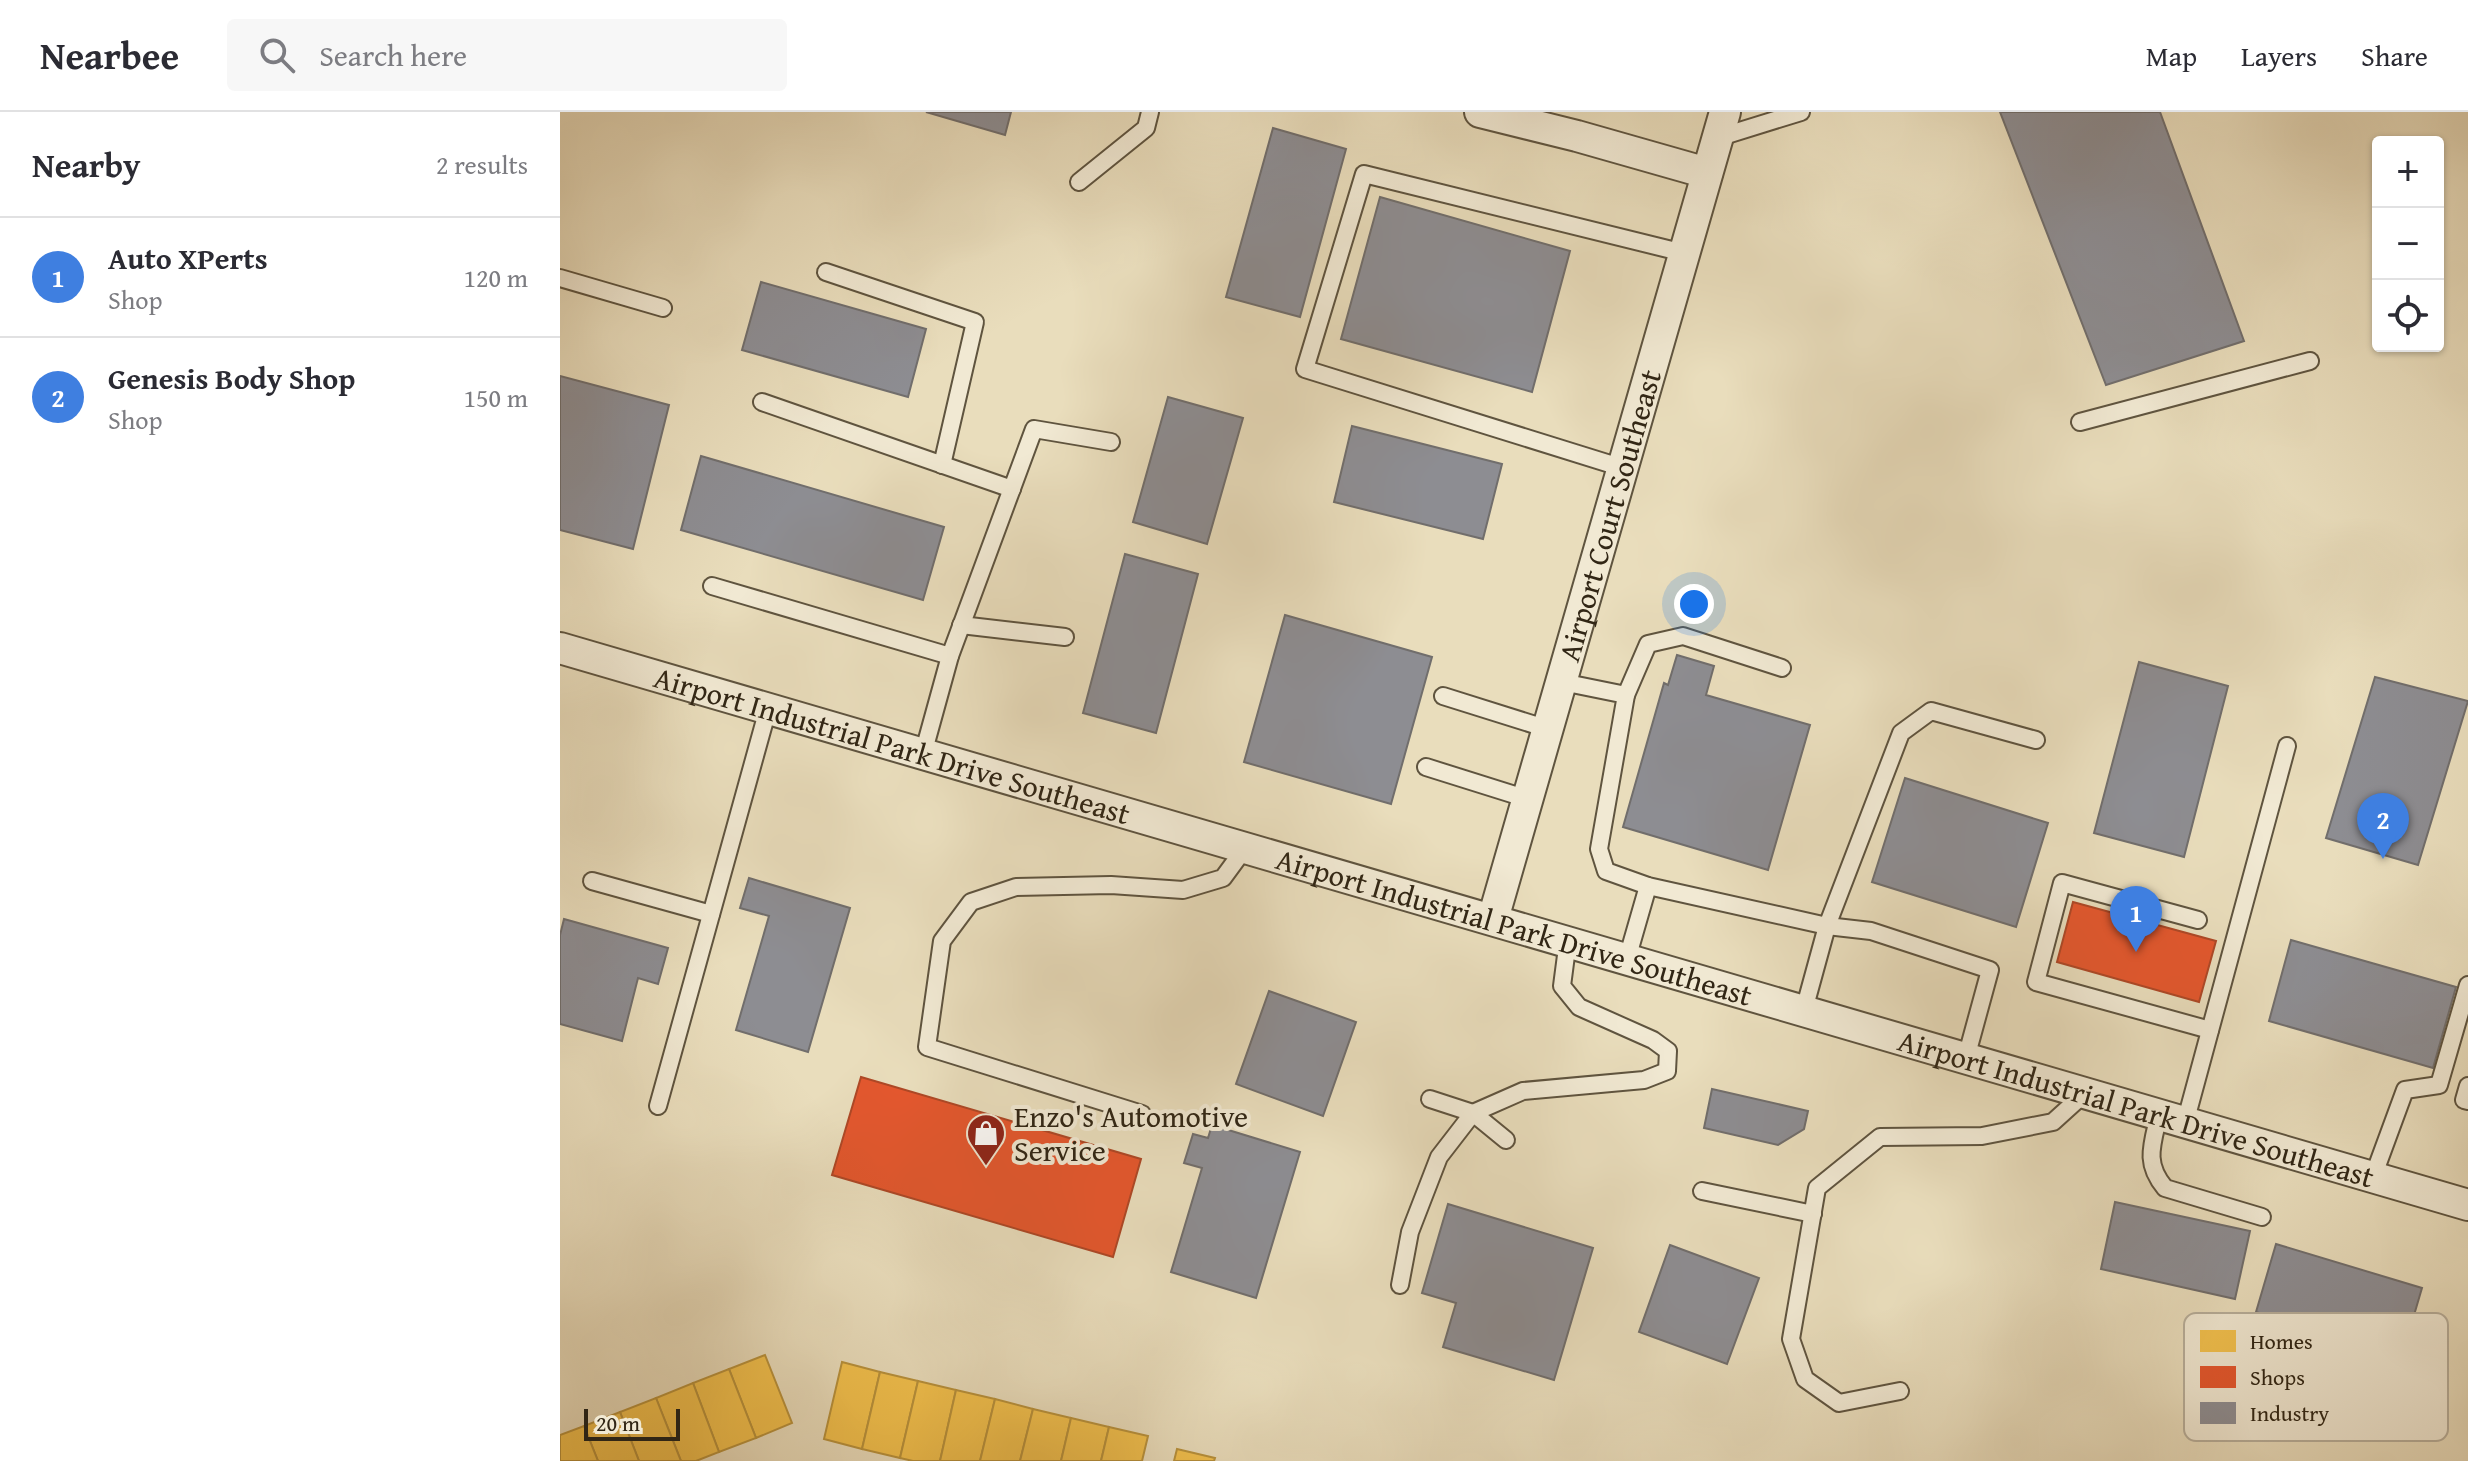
<!DOCTYPE html>
<meta charset="utf-8">
<style>
body{margin:0;font-family:"Gentium Book Plus",serif;background:#f7f7f7;color:#2b2b33}
.controls{position:absolute;right:24px;top:24px;display:grid;overflow:hidden;border-radius:8px;box-shadow:0 2px 6px #0004}
.controls button{width:72px;height:72px;display:grid;place-items:center;padding:0;border:0;border-bottom:2px solid #e1e1e2;background:#fff;color:#2b2b33;font:40px sans-serif}
.scale{position:absolute;left:24px;bottom:20px;width:96px;box-sizing:border-box;padding-left:8px;border:4px solid #312615;border-top:0;font-size:22px;line-height:28px;white-space:nowrap;color:#312615;-webkit-text-stroke:6px #f1e9d3;paint-order:stroke}
.you{position:absolute;left:1134px;top:492px;width:28px;height:28px;margin:-20px;border:6px solid #fff;border-radius:50%;background:#1a73e8;box-shadow:0 0 0 12px #1a73e833}
.badge{display:grid;place-items:center;width:52px;height:52px;border-radius:50%;background:#1a73e8;color:#fff;font-size:26px;font-weight:700}
.pin{position:absolute;translate:-50% -66px;filter:drop-shadow(0 2px 4px #0008)}
.pin::after{content:'';position:absolute;top:42px;width:28px;height:24px;background:inherit;clip-path:polygon(0 0,100% 0,50% 100%)}
.list{margin:0;padding:0;list-style:none}
h2{display:flex;justify-content:space-between;align-items:center;height:104px;margin:0;padding:0 32px;font-size:34px}
h2 small{font-size:26px;font-weight:400;color:#7c7c81}
.list li{display:grid;grid-template-columns:52px 1fr auto;gap:24px;align-items:center;box-sizing:border-box;height:120px;padding:0 32px;border-top:2px solid #e1e1e2}
.list b{display:block;font-size:30px;white-space:nowrap}
.list p{margin:0;font-size:26px;white-space:nowrap;color:#7c7c81}
.list em{font-size:26px;font-style:normal;color:#7c7c81}
.icon{flex:none;width:44px;height:44px;fill:none;stroke:currentColor;stroke-width:2;stroke-linecap:round;stroke-linejoin:round}
.map{position:relative;flex:none;width:1908px;height:1349px;overflow:hidden}
header{display:flex;align-items:center;gap:48px;box-sizing:border-box;height:112px;padding:0 40px;background:#fff;border-bottom:2px solid #e1e1e2}
header strong{font-size:38px}
nav{display:flex;gap:44px;margin-inline-start:auto;font-size:28px}
.search{width:560px;height:72px;background:#f7f7f7;display:flex;align-items:center;gap:20px;box-sizing:border-box;padding:0 28px;border-radius:8px;color:#7c7c81;font-size:30px}
main{display:flex}
aside{flex:1;background:#fff}
.map>svg:first-child{display:block}
.homes{fill:#f2c14e;stroke:#b8923d;stroke-width:2}
.shops{fill:#e4572e;stroke:#ae4826;stroke-width:2}
.industry{fill:#8d8d92;stroke:#716e6c;stroke-width:2}
.lines{fill:none;stroke-linecap:round;stroke-linejoin:round}
.lane-casing{stroke:#5f543f;stroke-width:20}
.street-casing{stroke:#5f543f;stroke-width:34}
.lane{stroke:#f1e9d3;stroke-width:16}
.street{stroke:#f1e9d3;stroke-width:30}
.labels{text-anchor:middle;dominant-baseline:central;stroke-width:8;stroke-linejoin:round;paint-order:stroke}
.street-label{font-size:30px;fill:#312615;stroke:#f1e9d3}
.poi-label{font-size:30px;fill:#312615;stroke:#f1e9d3;text-anchor:start}
.key{fill:#f1e9d3;stroke:#b7ae9a;stroke-width:2}
.key-label{font-size:22px;fill:#312615}
</style>
<header>
<strong>Nearbee</strong>
<div class="search"><svg class="icon" aria-label="search" viewBox="0 0 24 24"><circle cx="10" cy="10" r="6"/><path d="M15 15l6 6"/></svg>Search here</div>
<nav><a>Map</a><a>Layers</a><a>Share</a></nav>
</header>
<main>
<aside>
<h2>Nearby<small>2 results</small></h2>
<ul class="list">
<li><span class="badge" style="background:#3f7fe0">1</span><div><b>Auto XPerts</b><p>Shop</p></div><em>120 m</em></li>
<li><span class="badge" style="background:#3f7fe0">2</span><div><b>Genesis Body Shop</b><p>Shop</p></div><em>150 m</em></li>
</ul>
</aside>
<div class="map">
<svg width="1908" height="1349" viewBox="0 0 1908 1349">
<rect width="100%" height="100%" fill="#e9ddbc"/>
<filter id="stains"><feTurbulence type="fractalNoise" baseFrequency=".0025" numOctaves="4"/><feColorMatrix values="0 0 0 0 .2 0 0 0 0 .09 0 0 0 0 .02 0 0 0 .5 -.17"/></filter>
<radialGradient id="worn" r=".72"><stop offset=".6" stop-color="#630" stop-opacity="0"/><stop offset="1" stop-color="#630" stop-opacity=".3"/></radialGradient>
<!-- homes -->
<g class="homes">
<path d="M205 1243 232 1311 196 1326 169 1257Z"/>
<path d="M282 1250 320 1260 302 1337 264 1327Z"/>
<path d="M169 1257 196 1326 159 1340 133 1271Z"/>
<path d="M320 1260 358 1269 340 1346 302 1337Z"/>
<path d="M358 1269 396 1278 380 1349H353L340 1346Z"/>
<path d="M133 1271 159 1340 136 1349H121L96 1286Z"/>
<path d="M396 1278 435 1287 420 1349H380Z"/>
<path d="M96 1286 121 1349H79L60 1300Z"/>
<path d="M435 1287 473 1297 460 1349H420Z"/>
<path d="M473 1297 511 1306 501 1349H460Z"/>
<path d="M60 1300 79 1349H38L24 1314Z"/>
<path d="M511 1306 549 1315 541 1349H501Z"/>
<path d="M24 1314 38 1349H0V1323Z"/>
<path d="M549 1315 588 1324 582 1349H541Z"/>
<path d="M617 1337 655 1346 654 1349H614Z"/>
</g>
<!-- shops -->
<g class="shops">
<path d="M1513 790 1656 829 1639 890 1497 850Z"/>
<path d="M301 965 581 1047 553 1145 272 1063Z"/>
</g>
<!-- industry -->
<g class="industry">
<path d="M366 0H451L445 23Z"/>
<path d="M1440 0H1600L1684 229 1546 273Z"/>
<path d="M713 16 786 37 740 205 666 185Z"/>
<path d="M820 85 1010 139 972 280 781 227Z"/>
<path d="M201 170 366 217 348 285 182 238Z"/>
<path d="M0 264 109 293 73 437 0 418Z"/>
<path d="M608 285 683 306 647 432 573 410Z"/>
<path d="M792 314 942 352 923 427 774 390Z"/>
<path d="M141 344 384 415 363 488 121 418Z"/>
<path d="M565 442 638 462 596 621 523 601Z"/>
<path d="M725 503 872 545 831 692 684 650Z"/>
<path d="M1117 543 1154 554 1146 583 1250 613 1208 758 1063 715 1104 571 1108 573Z"/>
<path d="M1579 550 1668 574 1624 745 1534 721Z"/>
<path d="M1815 565 1908 589 1858 753 1766 726Z"/>
<path d="M1345 666 1488 711 1456 815 1312 770Z"/>
<path d="M189 766 290 796 248 940 176 918 209 804 180 796Z"/>
<path d="M4 807 108 836 98 872 78 866 62 929 0 912V823Z"/>
<path d="M1731 828 1896 875 1873 956 1709 909Z"/>
<path d="M709 879 796 910 763 1004 676 972Z"/>
<path d="M1152 977 1248 999 1244 1017 1218 1033 1144 1016Z"/>
<path d="M652 1013 740 1040 696 1186 611 1160 642 1056 624 1051 633 1022 648 1026Z"/>
<path d="M1555 1090 1690 1119 1675 1187 1541 1157Z"/>
<path d="M888 1092 1033 1136 994 1268 883 1235 896 1191 862 1181Z"/>
<path d="M1716 1132 1862 1176 1842 1244 1696 1200Z"/>
<path d="M1110 1133 1199 1166 1167 1252 1079 1220Z"/>
</g>
<g class="lines">
<defs>
<g id="lane">
<path d="M1157 26 1241 0"/>
<path d="M519 70 586 16 590 0"/>
<path d="M266 160 415 210 382 353"/>
<path d="M0 166 103 196"/>
<path d="M202 290 452 377"/>
<path d="M1520 310 1750 249"/>
<path d="M1063 356 745 257 804 62 1124 141"/>
<path d="M152 474 390 544"/>
<path d="M401 513 505 525"/>
<path d="M1002 570 1066 583 1039 737 1046 759 1088 774 1267 814 1311 819 1430 858 1406 946"/>
<path d="M1066 583 1088 532 1123 524 1222 556"/>
<path d="M883 584 988 617"/>
<path d="M363 642 390 544 474 317 551 330"/>
<path d="M866 655 968 687"/>
<path d="M32 769 151 802"/>
<path d="M1638 808 1502 771 1476 870 1650 918"/>
<path d="M1067 847 1088 774"/>
<path d="M1244 898 1267 814 1341 621 1371 599 1476 628"/>
<path d="M1908 974 1904 988 1908 989"/>
<path d="M870 987 913 1001 946 1028"/>
<path d="M98 994 208 597"/>
<path d="M582 1002 367 935 382 829 411 790 456 775 551 773 623 778 663 766 685 736"/>
<path d="M1599 1003C1592 1033 1584 1051 1605 1076L1702 1105"/>
<path d="M1625 1011 1727 634"/>
<path d="M1813 1065 1845 978 1879 973 1908 873"/>
<path d="M1142 1079 1253 1102"/>
<path d="M840 1173 850 1120 879 1045 913 1001 963 979 1084 968 1107 959 1108 939 1093 928 1019 895 1002 874 1008 828"/>
<path d="M1340 1279 1279 1291 1245 1267 1231 1227 1257 1076 1320 1025 1422 1024 1493 1010 1525 981"/>
</g>
<g id="street">
<path d="M920 0 1017 24 1147 61"/>
<path id="s1" d="M0 536 1908 1093"/>
<path id="s2" d="M933 807 1165 0"/>
</g>
</defs>
<!-- lane casing -->
<use href="#lane" class="lane-casing"/>
<!-- street casing -->
<use href="#street" class="street-casing"/>
<!-- lane -->
<use href="#lane" class="lane"/>
<!-- street -->
<use href="#street" class="street"/>
</g>
<!-- icons -->
<defs>
<symbol id="shop-pin" viewBox="-11 -11 22 30"><path d="M0 17L-7.5 6A9.5 9.5 0 1 1 7.5 6Z" fill="#8f2418" stroke="#f1e9d3"/><path d="M-5-2.5h2.3a2.7 3.5 0 0 1 5.4 0H5L5.5 6h-11ZM-1.5-2.5h3a1.5 2.3 0 0 0-3 0Z" fill="#fff"/></symbol>
</defs>
<g fill-rule="evenodd">
<use href="#shop-pin" x="404" y="999" width="44" height="60"/>
</g>
<g class="labels">
<!-- street labels -->
<g class="street-label">
<text stroke="none"><textPath href="#s2" startOffset="420">Airport Court Southeast</textPath></text>
<text stroke="none"><textPath href="#s1" startOffset="346">Airport Industrial Park Drive Southeast</textPath></text>
<text stroke="none"><textPath href="#s1" startOffset="994">Airport Industrial Park Drive Southeast</textPath></text>
<text stroke="none"><textPath href="#s1" startOffset="1642">Airport Industrial Park Drive Southeast</textPath></text>
</g>
<!-- poi labels -->
<g class="poi-label">
<text x="454" y="1004">Enzo's Automotive<tspan x="454" dy="34">Service</tspan></text>
</g>
</g>
<!-- legend -->
<rect x="1624" y="1201" width="264" height="128" rx="12" class="key"/>
<rect x="1640" y="1218" width="36" height="22" fill="#f2c14e"/>
<rect x="1640" y="1254" width="36" height="22" fill="#e4572e"/>
<rect x="1640" y="1290" width="36" height="22" fill="#8d8d92"/>
<g class="key-label">
<text x="1690" y="1237">Homes</text>
<text x="1690" y="1273">Shops</text>
<text x="1690" y="1309">Industry</text>
</g>
<rect width="100%" height="100%" filter="url(#stains)"/>
<rect width="100%" height="100%" fill="url(#worn)"/>
</svg>
<div class="controls">
<button>+</button>
<button>−</button>
<button><svg class="icon" aria-label="locate" viewBox="0 0 24 24"><circle cx="12" cy="12" r="6"/><path d="M12 2v4M12 18v4M2 12h4M18 12h4"/></svg></button>
</div>
<div class="scale">20 m</div>
<div class="you"></div>
<div class="pin badge" style="left:1576px;top:840px;background:#3f7fe0">1</div>
<div class="pin badge" style="left:1823px;top:747px;background:#3f7fe0">2</div>
</div>
</main>
